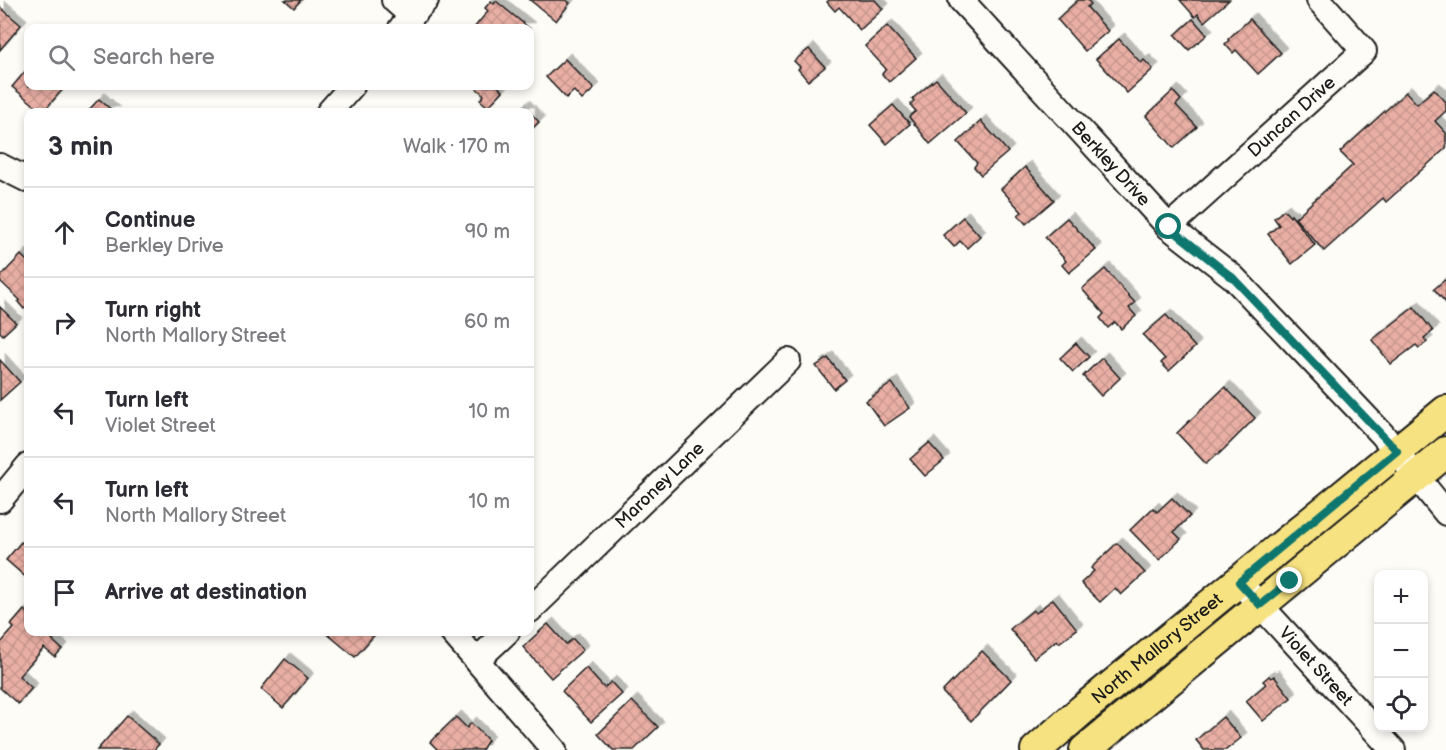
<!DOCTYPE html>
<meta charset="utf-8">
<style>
body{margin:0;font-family:"Balsamiq Sans",sans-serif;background:#f7f7f7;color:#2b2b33}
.controls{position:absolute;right:18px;bottom:18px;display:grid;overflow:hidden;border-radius:12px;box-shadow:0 3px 9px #0003}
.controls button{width:54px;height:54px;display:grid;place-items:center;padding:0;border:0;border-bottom:2px solid #e1e1e2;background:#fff;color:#2b2b33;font:30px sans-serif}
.stop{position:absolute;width:18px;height:18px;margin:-14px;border:4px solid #0f766e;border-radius:50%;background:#fff}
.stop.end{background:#0f766e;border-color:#fff;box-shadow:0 2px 6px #0008}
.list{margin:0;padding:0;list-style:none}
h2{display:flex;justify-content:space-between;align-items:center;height:78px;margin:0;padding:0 24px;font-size:26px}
h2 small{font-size:20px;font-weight:400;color:#7c7c81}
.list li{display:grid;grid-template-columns:39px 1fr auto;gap:18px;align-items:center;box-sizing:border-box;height:90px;padding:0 24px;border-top:2px solid #e1e1e2}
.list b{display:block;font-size:22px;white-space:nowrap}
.list p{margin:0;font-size:20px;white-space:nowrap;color:#7c7c81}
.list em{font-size:20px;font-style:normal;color:#7c7c81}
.icon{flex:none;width:33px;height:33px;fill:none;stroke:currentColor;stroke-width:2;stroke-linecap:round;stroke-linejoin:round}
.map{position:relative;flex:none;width:1446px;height:750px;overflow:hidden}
.search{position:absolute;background:#fff;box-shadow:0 3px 9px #0003;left:24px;top:24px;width:510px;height:66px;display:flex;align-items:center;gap:15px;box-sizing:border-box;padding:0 21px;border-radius:12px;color:#7c7c81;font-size:22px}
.panel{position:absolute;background:#fff;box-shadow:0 3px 9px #0003;left:24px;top:108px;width:510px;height:528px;border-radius:12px}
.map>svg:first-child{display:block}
.building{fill:url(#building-cross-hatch);stroke:#1c1c1c;stroke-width:1.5;filter:url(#shadow)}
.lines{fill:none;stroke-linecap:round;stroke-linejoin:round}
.minor-casing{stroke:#1c1c1c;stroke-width:28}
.major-casing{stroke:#1c1c1c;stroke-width:34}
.minor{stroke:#fdfcf7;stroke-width:24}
.major{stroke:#f7e281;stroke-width:30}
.route{stroke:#0f766e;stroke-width:8}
.labels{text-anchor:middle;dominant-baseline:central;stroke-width:5;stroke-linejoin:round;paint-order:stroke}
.street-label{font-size:18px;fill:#1c1c1c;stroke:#fdfcf7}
</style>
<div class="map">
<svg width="1446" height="750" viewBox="0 0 1446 750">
<defs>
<pattern id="building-cross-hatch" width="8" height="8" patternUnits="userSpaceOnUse" patternTransform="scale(1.5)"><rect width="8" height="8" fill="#e9afa5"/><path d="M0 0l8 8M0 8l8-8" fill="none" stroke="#c7968d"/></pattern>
<filter id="shadow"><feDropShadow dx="5.5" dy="-5.5" stdDeviation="0" flood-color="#0004"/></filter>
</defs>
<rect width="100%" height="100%" fill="#fdfcf7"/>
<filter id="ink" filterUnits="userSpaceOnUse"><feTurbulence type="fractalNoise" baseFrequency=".0167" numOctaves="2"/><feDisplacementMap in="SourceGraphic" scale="12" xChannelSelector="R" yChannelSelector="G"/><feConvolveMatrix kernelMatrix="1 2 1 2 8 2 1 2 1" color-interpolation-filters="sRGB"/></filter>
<g filter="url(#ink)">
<!-- building -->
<g class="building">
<path d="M285 0H301L294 8Z"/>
<path d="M530 0H566L570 3 556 21Z"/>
<path d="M829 0H875L883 9 860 30 839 7 835 11 827 2Z"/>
<path d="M1078 0H1088L1091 4 1087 7 1108 31 1085 51 1057 19Z"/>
<path d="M1180 0H1229L1204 22 1198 14 1195 17Z"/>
<path d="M491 1 494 4 496 1 529 28H474L488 11 485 8Z"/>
<path d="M0 7 21 25 0 50Z"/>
<path d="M1193 19 1207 35 1189 50 1175 35Z"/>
<path d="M1250 19 1281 53 1258 74 1236 50 1233 53 1225 44 1229 40 1228 39Z"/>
<path d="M887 26 916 58 889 82 882 74 886 69 865 46Z"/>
<path d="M1119 39 1141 63 1144 60 1153 69 1127 93 1096 59Z"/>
<path d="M809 49 825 67 808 81 798 69 800 67 794 61Z"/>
<path d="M565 59 594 89 582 100 574 91 566 98 546 77Z"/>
<path d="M28 68V86H60L64 88 43 112 12 87Z"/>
<path d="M936 79 966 113 930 144 909 117 916 111 910 105 914 101 912 99Z"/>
<path d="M474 86H497L503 91 488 107 480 100 484 95Z"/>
<path d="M1434 89 1446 102V111L1435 121 1446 133V148L1386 202 1383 198 1324 251 1295 218 1353 165 1340 152 1406 92 1417 104Z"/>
<path d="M1173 91 1181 100 1176 105 1197 127 1174 148 1146 116Z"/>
<path d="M99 99 114 112H87Z"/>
<path d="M893 105 910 124 887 144 870 125Z"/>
<path d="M524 106 539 122 530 131V112H517Z"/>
<path d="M981 121 1008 152 981 175 974 167 977 163 958 142Z"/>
<path d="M1025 167 1054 200 1026 224 1018 215 1022 212 1001 189Z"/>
<path d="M1284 210 1290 217 1291 215 1315 245 1292 264 1268 234 1279 225 1274 218Z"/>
<path d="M963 217 980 236 967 248 960 241 954 247 943 235Z"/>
<path d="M1067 218 1096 250 1069 273 1062 265 1066 261 1045 237Z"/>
<path d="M21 255 28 262V305L24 309 18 302 20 300 0 281V277Z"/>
<path d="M1105 269 1135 303 1129 308 1136 316 1121 329 1115 322 1108 328 1100 318 1104 314 1082 289Z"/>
<path d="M1446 279V303L1434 289Z"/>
<path d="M0 307 16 323 3 335 0 332Z"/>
<path d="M1414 307 1433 331 1424 338 1427 342 1419 348 1416 345 1391 364 1372 340Z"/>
<path d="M1166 315 1195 347 1169 371 1161 363 1165 359 1143 335Z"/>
<path d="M1076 343 1089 357 1073 372 1060 358Z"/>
<path d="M828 358 845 380 834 389 816 366Z"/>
<path d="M1102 358 1120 378 1101 396 1083 376Z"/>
<path d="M0 360 20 382 0 400Z"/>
<path d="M892 383 910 408 884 426 866 401Z"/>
<path d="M1225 387 1255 418 1218 455 1217 454 1206 464 1177 433Z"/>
<path d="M929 443 944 460 925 476 910 459Z"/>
<path d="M1172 498 1190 516 1174 532 1181 539 1159 560 1130 530 1153 508 1157 512Z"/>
<path d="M21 542 28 548V579L6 560Z"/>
<path d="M1117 543 1145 573 1121 595 1115 588 1100 602 1081 583 1094 571 1091 568Z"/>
<path d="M1053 599 1077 629 1059 643 1057 640 1034 658 1010 629 1033 610 1036 613Z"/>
<path d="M24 610 28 613V632H49L55 637 52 640 62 649 55 657 44 648 19 676 32 688 18 704 0 688V644L14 628 11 625Z"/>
<path d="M548 624 566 644 573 639 583 650 551 678 523 647Z"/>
<path d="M325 632H377L355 657Z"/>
<path d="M982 651 1011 680 971 721 942 692Z"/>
<path d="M285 659 308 678 283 708 261 689Z"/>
<path d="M586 668 604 688 611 682 622 694 591 722 562 691Z"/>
<path d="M1269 676 1271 678 1274 676 1291 698 1263 721 1246 701 1266 684 1263 681Z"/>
<path d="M632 701 658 727 634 750H613L598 734Z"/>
<path d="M127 716 159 744 154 750H97Z"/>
<path d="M456 717 467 728 471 723 488 740 482 750H438L430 742Z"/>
<path d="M1223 717 1241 738 1226 750H1204L1196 740Z"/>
</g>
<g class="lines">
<defs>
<g id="minor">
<path d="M394 0 412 16"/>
<path id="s1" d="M961 0 1169 227 1233 277 1382 434 1446 513"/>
<path d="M401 28 426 0"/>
<path d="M329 112 352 86"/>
<path d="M0 166 28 180"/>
<path id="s2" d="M1169 227 1364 51 1319 0"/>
<path d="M0 500 28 466"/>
<path id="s3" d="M1239 582 1393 750"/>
<path id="s4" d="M530 610 788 361"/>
<path d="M452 632 554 750"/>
<path d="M477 660 507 632"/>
</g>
<g id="major">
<path id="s5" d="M1036 750 1082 710 1446 411"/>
<path d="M1085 750 1446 452"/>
</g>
</defs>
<!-- minor casing -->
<use href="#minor" class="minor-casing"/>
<!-- major casing -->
<use href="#major" class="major-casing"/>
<!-- minor -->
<use href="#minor" class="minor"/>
<!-- major -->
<use href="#major" class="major"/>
</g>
</g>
<g class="lines" filter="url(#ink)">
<!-- route -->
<path class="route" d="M1169 227 1233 278 1397 451 1239 582 1260 605 1290 581"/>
</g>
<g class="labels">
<!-- street labels -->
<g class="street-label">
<text stroke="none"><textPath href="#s2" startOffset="165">Duncan Drive</textPath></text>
<text stroke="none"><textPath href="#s1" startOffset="222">Berkley Drive</textPath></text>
<text stroke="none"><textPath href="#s4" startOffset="180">Maroney Lane</textPath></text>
<text stroke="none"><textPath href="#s5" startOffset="158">North Mallory Street</textPath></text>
<text stroke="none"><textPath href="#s3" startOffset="114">Violet Street</textPath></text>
</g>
</g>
</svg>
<div class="controls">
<button>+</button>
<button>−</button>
<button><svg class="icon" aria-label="locate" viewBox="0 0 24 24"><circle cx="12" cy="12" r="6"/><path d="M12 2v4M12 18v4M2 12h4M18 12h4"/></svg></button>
</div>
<div class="stop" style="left:1169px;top:227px"></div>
<div class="stop end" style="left:1290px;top:581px"></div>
<div class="search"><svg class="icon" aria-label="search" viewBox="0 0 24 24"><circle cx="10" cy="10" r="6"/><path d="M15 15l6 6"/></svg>Search here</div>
<section class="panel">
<h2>3 min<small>Walk · 170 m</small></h2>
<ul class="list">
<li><svg class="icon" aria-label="ahead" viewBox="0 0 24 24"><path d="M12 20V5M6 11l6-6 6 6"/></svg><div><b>Continue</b><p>Berkley Drive</p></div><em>90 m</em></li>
<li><svg class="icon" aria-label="right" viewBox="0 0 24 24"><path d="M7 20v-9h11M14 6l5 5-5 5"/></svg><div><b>Turn right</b><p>North Mallory Street</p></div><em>60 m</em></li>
<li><svg class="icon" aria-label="left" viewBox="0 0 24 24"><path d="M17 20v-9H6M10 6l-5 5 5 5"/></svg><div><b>Turn left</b><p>Violet Street</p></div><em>10 m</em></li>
<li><svg class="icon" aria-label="left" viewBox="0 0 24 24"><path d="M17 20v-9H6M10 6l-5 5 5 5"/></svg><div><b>Turn left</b><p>North Mallory Street</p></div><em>10 m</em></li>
<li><svg class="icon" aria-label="arrive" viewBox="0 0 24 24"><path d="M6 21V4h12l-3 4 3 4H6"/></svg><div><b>Arrive at destination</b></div></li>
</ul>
</section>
</div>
